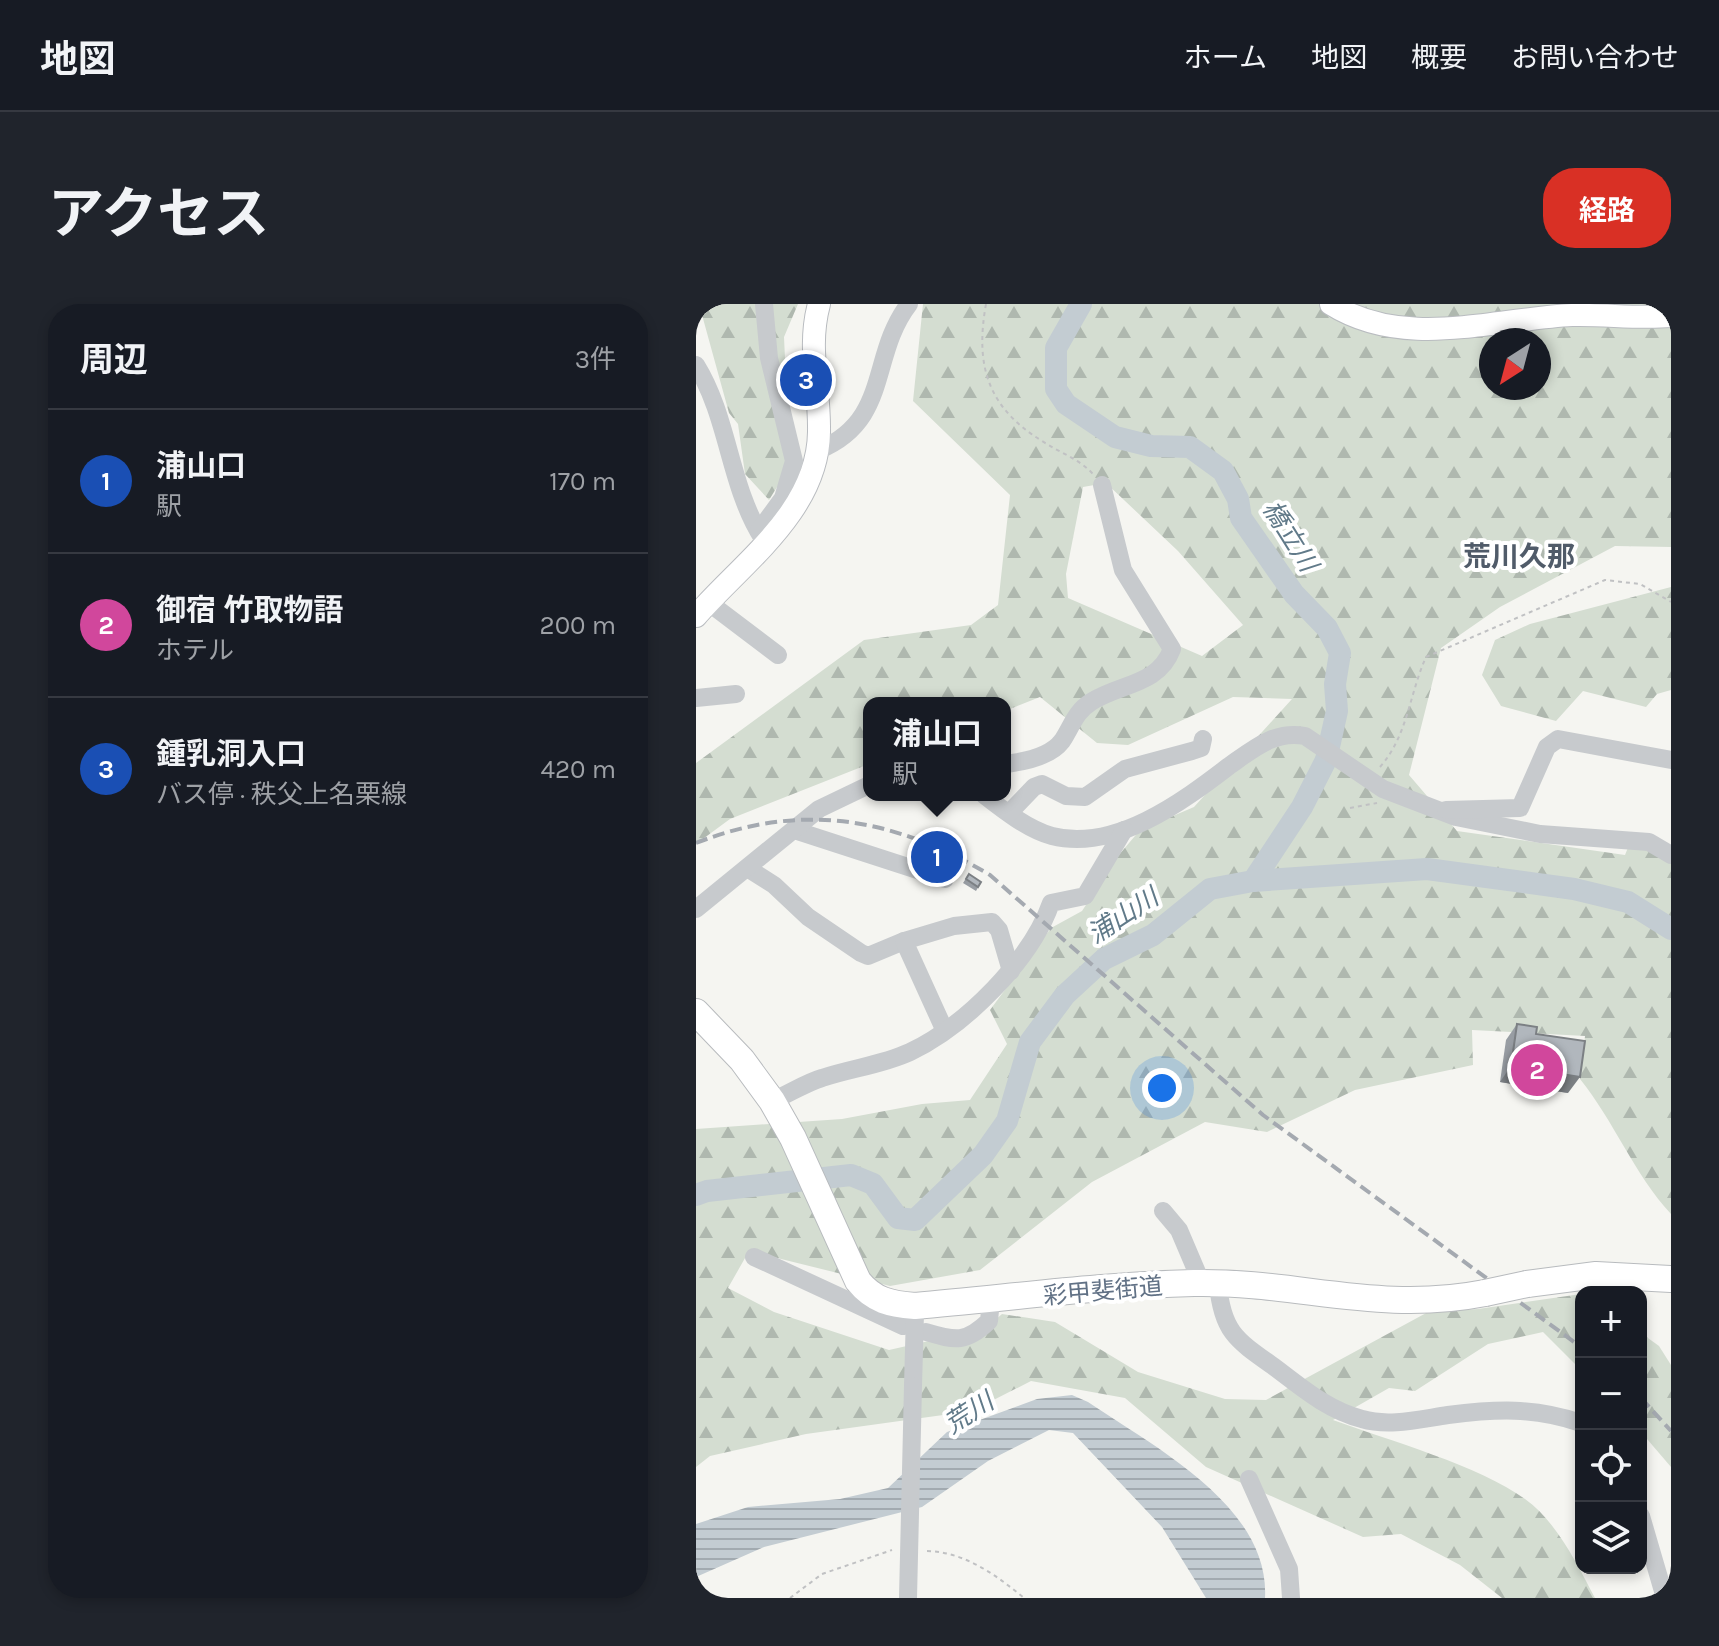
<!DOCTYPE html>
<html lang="ja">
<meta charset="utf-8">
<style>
body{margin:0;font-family:Karla,"Noto Sans JP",sans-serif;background:#20242c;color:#f1f3f6}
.controls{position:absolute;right:24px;bottom:24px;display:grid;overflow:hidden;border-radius:16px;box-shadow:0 4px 12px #0003}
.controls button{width:72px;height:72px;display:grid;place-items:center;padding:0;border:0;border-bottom:2px solid #363941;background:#171b24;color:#f1f3f6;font:40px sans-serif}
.compass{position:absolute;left:783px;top:24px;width:72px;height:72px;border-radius:50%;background:#171b24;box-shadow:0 4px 12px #0003;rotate:216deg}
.you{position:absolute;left:466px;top:784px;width:28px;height:28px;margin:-20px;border:6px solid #fff;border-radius:50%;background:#1a73e8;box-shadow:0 0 0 12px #1a73e833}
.badge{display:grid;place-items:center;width:52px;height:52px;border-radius:50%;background:#d93025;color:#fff;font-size:26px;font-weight:700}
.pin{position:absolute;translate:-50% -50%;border:4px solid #fff;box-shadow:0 2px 8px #0006}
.popup{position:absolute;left:167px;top:393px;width:148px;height:104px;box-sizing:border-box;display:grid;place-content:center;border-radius:16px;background:#171b24;filter:drop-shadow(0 2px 6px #0005);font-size:26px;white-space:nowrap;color:#9ea1a6}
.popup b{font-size:30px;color:#f1f3f6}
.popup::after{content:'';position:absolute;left:50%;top:100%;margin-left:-16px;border:16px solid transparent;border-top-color:#171b24}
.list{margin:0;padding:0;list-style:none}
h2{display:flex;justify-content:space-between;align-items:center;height:104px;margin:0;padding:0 32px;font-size:34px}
h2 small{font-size:26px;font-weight:400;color:#9ea1a6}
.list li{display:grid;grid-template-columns:52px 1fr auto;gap:24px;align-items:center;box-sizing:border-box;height:144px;padding:0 32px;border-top:2px solid #363941}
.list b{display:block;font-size:30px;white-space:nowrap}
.list p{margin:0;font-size:26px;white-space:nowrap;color:#9ea1a6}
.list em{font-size:26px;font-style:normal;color:#9ea1a6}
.icon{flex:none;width:44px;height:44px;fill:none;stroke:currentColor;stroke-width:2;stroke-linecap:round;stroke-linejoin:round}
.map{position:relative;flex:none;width:975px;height:1294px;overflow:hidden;border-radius:32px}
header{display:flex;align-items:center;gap:48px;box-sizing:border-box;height:112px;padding:0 40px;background:#171b24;border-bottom:2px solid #363941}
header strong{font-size:38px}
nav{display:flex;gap:44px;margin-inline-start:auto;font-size:28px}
.intro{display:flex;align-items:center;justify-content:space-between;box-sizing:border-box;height:192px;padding:0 48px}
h1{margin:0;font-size:56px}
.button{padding:20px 36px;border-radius:32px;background:#d93025;color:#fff;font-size:28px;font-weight:700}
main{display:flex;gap:48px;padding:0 48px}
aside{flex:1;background:#171b24;border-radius:32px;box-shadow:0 4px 12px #0003}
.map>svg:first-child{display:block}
.forest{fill:url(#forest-firs);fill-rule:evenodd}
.water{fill:url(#water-rules)}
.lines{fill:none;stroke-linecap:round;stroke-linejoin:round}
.river{stroke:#c3ccd2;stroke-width:22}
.major-casing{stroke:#b9bcc0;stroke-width:24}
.highway-casing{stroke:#b8bbbe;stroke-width:28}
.path{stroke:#c0c1c3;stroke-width:2;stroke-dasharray:4 4;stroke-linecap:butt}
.minor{stroke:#c7cacd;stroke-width:18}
.major{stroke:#fff;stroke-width:22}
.highway{stroke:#fff;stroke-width:26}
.rail{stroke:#a4a9b0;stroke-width:4;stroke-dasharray:12 6;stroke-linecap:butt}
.highway-bridge-casing{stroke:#b8bbbe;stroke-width:28;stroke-linecap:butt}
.minor-bridge{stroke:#c7cacd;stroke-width:18}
.highway-bridge{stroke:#fff;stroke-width:26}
.wall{fill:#989da3}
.shaded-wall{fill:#7c8084}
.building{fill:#b1b7bd;stroke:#7c8084;stroke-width:2}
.labels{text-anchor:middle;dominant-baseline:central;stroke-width:8;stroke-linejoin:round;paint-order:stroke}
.street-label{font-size:24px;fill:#617185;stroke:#fff}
.water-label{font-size:26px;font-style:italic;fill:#617a89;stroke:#fff}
.quarter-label{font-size:28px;font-weight:bold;fill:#505b69;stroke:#fff}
</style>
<header>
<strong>地図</strong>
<nav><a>ホーム</a><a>地図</a><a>概要</a><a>お問い合わせ</a></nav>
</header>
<div class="intro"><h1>アクセス</h1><a class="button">経路</a></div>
<main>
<aside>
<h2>周辺<small>3件</small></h2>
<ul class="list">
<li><span class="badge" style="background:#1a4fb4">1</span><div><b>浦山口</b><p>駅</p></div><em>170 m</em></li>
<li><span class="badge" style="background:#d1479c">2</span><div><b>御宿 竹取物語</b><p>ホテル</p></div><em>200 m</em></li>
<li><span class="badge" style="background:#1a4fb4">3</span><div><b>鍾乳洞入口</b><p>バス停 · 秩父上名栗線</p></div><em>420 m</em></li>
</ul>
</aside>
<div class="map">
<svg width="975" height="1294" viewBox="0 0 975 1294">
<defs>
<pattern id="forest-firs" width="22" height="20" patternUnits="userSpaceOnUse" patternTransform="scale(2)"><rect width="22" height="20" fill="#d4ddd1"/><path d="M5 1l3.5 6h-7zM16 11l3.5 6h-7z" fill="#afb8af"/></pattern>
<pattern id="water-rules" width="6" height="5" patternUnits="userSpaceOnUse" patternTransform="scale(2)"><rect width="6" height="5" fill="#c3ccd2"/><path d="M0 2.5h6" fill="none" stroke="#a2aab0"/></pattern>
</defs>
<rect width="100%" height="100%" fill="#f5f5f1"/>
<!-- forest -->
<g class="forest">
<path d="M3 0H102L88 33 94 162 73 196 49 170 42 120 33 109Z"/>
<path d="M227 0H975V243L919 242 804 303 745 344 713 471 761 527 929 551 933 541 975 551V910C938 870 918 817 884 775L889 732 776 726 777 761 659 786 571 828 509 818 396 878 284 966 194 982 53 947 32 984 78 1008 193 1046 290 1024 306 1010 359 1018 442 1068 529 1095 570 1096 732 1008 782 1005 885 990V1066L847 1028 792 1040 719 1087 693 1084 637 1116C692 1136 784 1162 829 1195 861 1218 881 1260 899 1294H806L764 1261 705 1230 667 1233 510 1163 429 1094 335 1077 276 1107 110 1130 14 1152 0 1163V825L146 815 226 800 274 796 311 740 294 706 355 624 386 607 422 552 444 526 498 503 596 395 537 393 432 441 401 439 344 393 309 407V399H173V460L34 515 0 540V459L168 336 275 321 302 301 314 191 217 97ZM795 36H843V84H795ZM410 179 482 247 547 321 506 352 372 294 370 270 387 183Z"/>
<path d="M975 283V386L961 390 950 403 887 387 860 417 805 402 786 371 799 336 834 320Z"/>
<path d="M945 1029 963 1042 975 1061V1163L945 1128Z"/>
</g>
<!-- water -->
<path class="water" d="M376 1091 392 1098C458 1143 574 1202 569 1294H510L466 1223 377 1129 353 1126 292 1157 226 1203 68 1243 0 1273V1220L52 1203 144 1195 192 1184 251 1128 341 1095Z"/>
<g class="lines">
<!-- river -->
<g class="river">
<path d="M385 0 360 44V85L370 100 419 133 455 142 494 143 527 167 542 195 545 214 598 290 631 324 644 349 639 380 641 407 630 456 606 503 557 577"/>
<path d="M0 891 11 887 155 871 177 880 202 914 219 916 287 851 311 817 334 738 369 691 408 655 457 631 514 585 557 577 731 565 878 585 932 598 975 625"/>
</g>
<defs>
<g id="major">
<path d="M635 0C708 46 796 15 876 11 909 10 942 15 975 12"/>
<path d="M0 312C47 258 122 207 123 128 124 83 111 44 123 0"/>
</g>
<g id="highway">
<path d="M0 708 46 756 76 797 97 834 162 977C178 997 195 1000 219 1002 312 994 406 981 498 979 601 977 682 1010 789 989"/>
<path d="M831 980 900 971 975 975"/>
</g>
</defs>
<!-- major casing -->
<use href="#major" class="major-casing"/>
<!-- highway casing -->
<use href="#highway" class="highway-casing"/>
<!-- path -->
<g class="path">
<path d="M290 0C279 61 291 103 346 137 364 149 382 154 397 170"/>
<path d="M684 463C712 431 713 391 730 353L909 276 944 280 975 298"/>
<path d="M654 504 681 499"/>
<path d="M231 1247C269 1248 300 1271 328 1294"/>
<path d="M94 1294 126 1270 196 1246"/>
</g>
<!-- minor -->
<g class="minor">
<path d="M0 61C33 114 33 182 67 235"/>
<path d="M123 146C195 116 173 52 213 0"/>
<path d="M63 227 87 194 98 157 73 54 68 0"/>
<path d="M12 298 82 351"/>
<path d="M0 394 40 390"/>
<path d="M309 460C327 458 354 453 366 437 376 422 379 408 395 398 424 379 462 382 476 345L427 266 406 181"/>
<path d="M288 491C307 506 333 526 356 532 419 548 486 498 533 462 557 445 579 426 609 432L687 485 760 513 844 530 953 538 975 551"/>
<path d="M750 506 824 504 851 443 862 435 975 456"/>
<path d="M313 509 338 483 346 480 370 492 389 493 429 465 496 447 505 444 507 435"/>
<path d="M98 526 249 575"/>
<path d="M51 564 78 581 112 613 165 649 172 652 208 637"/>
<path d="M0 605 123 505 173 481"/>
<path d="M248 725 208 637 258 622 296 618 303 626 315 667"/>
<path d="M76 797C93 790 109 779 126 774 156 764 186 761 214 748 269 722 335 656 355 599L389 592 428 526"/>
<path d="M467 907 483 926 506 980"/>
<path d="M58 953 207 1022"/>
<path d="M522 980C526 1027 540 1036 577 1062 605 1083 631 1106 666 1115 693 1123 724 1115 752 1111 800 1105 838 1103 885 1119"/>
<path d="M230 1028C260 1037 270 1039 293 1017L295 996"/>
<path d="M217 1082 219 1009"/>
<path d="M553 1175 593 1265 595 1294"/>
<path d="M945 1212 969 1294"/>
</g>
<!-- major -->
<use href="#major" class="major"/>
<!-- highway -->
<use href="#highway" class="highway"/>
<!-- rail -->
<g class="rail">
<path d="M0 539C107 497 198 514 294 571L567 811 885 1043"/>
<path d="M945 1094 975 1127"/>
</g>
<defs>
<path id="highway-bridge" d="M789 989 831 980"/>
</defs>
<!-- highway-bridge casing -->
<use href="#highway-bridge" class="highway-bridge-casing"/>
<!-- minor-bridge -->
<path class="minor-bridge" d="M212 1294 217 1082"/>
<!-- highway-bridge -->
<use href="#highway-bridge" class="highway-bridge"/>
</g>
<!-- wall -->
<g class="wall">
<path d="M273 570 285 578 280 587 267 579Z"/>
<path d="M821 720 840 730 872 789 804 778 810 736Z"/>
</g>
<!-- shaded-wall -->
<g class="shaded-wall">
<path d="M222 551 250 562 247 566 219 555Z"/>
<path d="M815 762 884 773 872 789 804 778Z"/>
</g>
<!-- building -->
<g class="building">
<path d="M227 537 255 548 250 562 222 551Z"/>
<path d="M273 570 285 578 282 583 270 575Z"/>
<path d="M821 720 841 723 840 730 889 737 884 773 815 762Z"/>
</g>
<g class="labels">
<!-- street labels -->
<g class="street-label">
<text transform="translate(407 987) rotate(-5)">彩甲斐街道</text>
</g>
<!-- water labels -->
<g class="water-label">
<text transform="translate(594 232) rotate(58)">橋立川</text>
<text transform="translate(427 612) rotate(-33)">浦山川</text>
<text transform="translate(273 1109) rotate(-33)">荒川</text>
</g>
<!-- quarter labels -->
<g class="quarter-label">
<text x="823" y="252">荒川久那</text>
</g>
</g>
</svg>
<div class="controls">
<button>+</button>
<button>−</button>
<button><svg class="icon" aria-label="locate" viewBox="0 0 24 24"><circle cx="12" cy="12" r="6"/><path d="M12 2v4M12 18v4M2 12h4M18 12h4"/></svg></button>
<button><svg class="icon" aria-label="layers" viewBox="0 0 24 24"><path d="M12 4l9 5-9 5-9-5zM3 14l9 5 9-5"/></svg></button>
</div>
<svg class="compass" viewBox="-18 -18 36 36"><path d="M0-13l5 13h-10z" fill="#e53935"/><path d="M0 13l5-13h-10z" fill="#9ea1a6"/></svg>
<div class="you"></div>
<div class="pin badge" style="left:241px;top:553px;background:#1a4fb4">1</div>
<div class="popup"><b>浦山口</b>駅</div>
<div class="pin badge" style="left:841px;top:766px;background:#d1479c">2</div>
<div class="pin badge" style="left:110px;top:76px;background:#1a4fb4">3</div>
</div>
</main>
